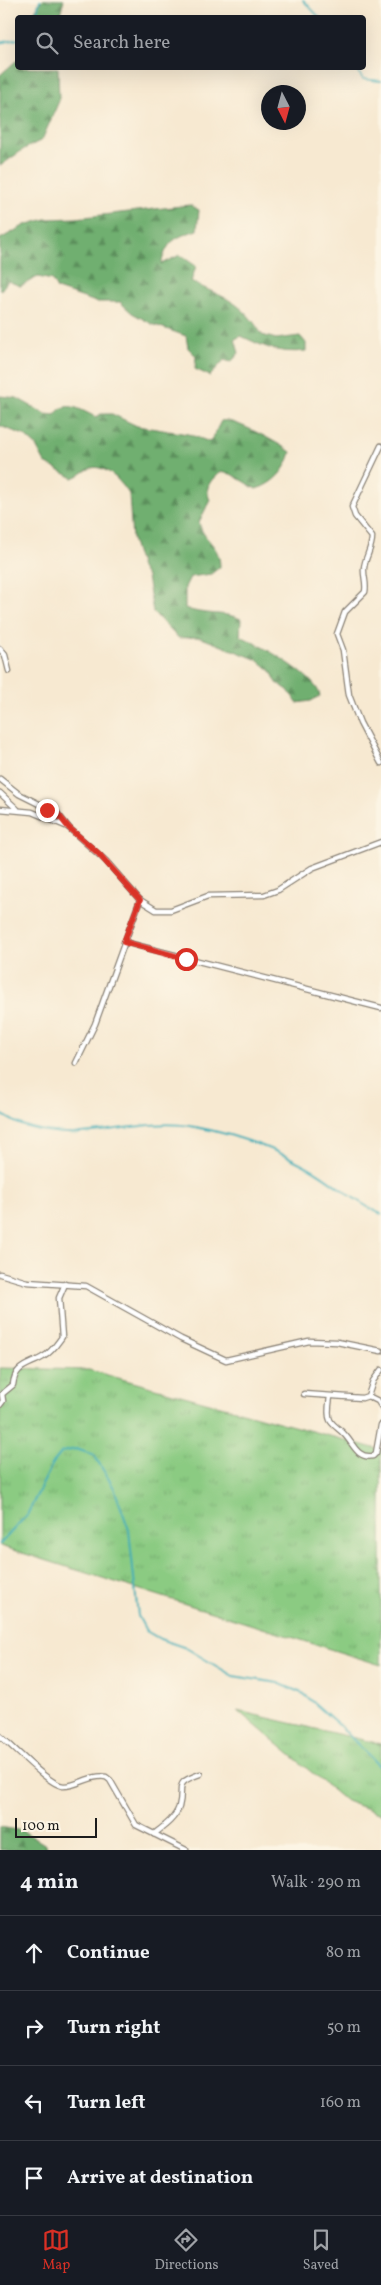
<!DOCTYPE html>
<meta charset="utf-8">
<style>
body{margin:0;font-family:Vollkorn,serif;background:#20242c;color:#f1f3f6}
.compass{position:absolute;left:261px;top:85px;width:45px;height:45px;border-radius:50%;background:#171b24;box-shadow:0 5px 20px #0002;rotate:174deg}
.scale{position:absolute;left:15px;bottom:12px;width:82px;box-sizing:border-box;padding-left:5px;border:2px solid #1c1c1c;border-top:0;font-size:14px;line-height:18px;white-space:nowrap;color:#1c1c1c;-webkit-text-stroke:4px #fcf5e5;paint-order:stroke}
.stop{position:absolute;width:15px;height:15px;margin:-11px;border:4px solid #d93025;border-radius:50%;background:#fff}
.stop.end{background:#d93025;border-color:#fff;box-shadow:0 1px 5px #0008}
.list{margin:0;padding:0;list-style:none}
h2{display:flex;justify-content:space-between;align-items:center;height:65px;margin:0;padding:0 20px;font-size:21px}
h2 small{font-size:16px;font-weight:400;color:#9ea1a6}
.list li{display:grid;grid-template-columns:32px 1fr auto;gap:15px;align-items:center;box-sizing:border-box;height:75px;padding:0 20px;border-top:1px solid #363941}
.list b{display:block;font-size:19px;white-space:nowrap}
.list em{font-size:16px;font-style:normal;color:#9ea1a6}
.icon{flex:none;width:28px;height:28px;fill:none;stroke:currentColor;stroke-width:2;stroke-linecap:round;stroke-linejoin:round}
.map{position:relative;flex:none;width:381px;height:1850px;overflow:hidden}
.search{position:absolute;background:#171b24;box-shadow:0 5px 20px #0002;left:15px;right:15px;top:15px;height:55px;display:flex;align-items:center;gap:12px;box-sizing:border-box;padding:0 18px;border-radius:5px;color:#9ea1a6;font-size:19px}
.sheet{height:365px;background:#171b24}
nav{display:flex;justify-content:space-around;align-items:center;box-sizing:border-box;height:70px;border-top:1px solid #363941;background:#171b24;font-size:14px;color:#9ea1a6}
nav a{display:grid;justify-items:center;gap:2px}
nav .on{color:#d93025}
.map>svg:first-child{display:block}
.grass{fill:url(#grass-tufts);stroke:#54744f}
.forest{fill:url(#forest-firs);stroke:#466646}
.lines{fill:none;stroke-linecap:round;stroke-linejoin:round}
.stream{stroke:#3cadb7;stroke-width:2}
.street-casing{stroke:#8a8276;stroke-width:7}
.street{stroke:#fff;stroke-width:4.5}
.route{stroke:#d93025;stroke-width:6}
</style>
<div class="map">
<svg width="381" height="1850" viewBox="0 0 381 1850">
<defs>
<pattern id="grass-tufts" width="24" height="20" patternUnits="userSpaceOnUse" patternTransform="scale(1.25)"><rect width="24" height="20" fill="#8bcb82"/><path d="M3 7l-1-3M5 7V3M7 7l1-3M15 17l-1-3M17 17v-4M19 17l1-3" fill="none" stroke="#77ae70"/></pattern>
<pattern id="forest-firs" width="22" height="20" patternUnits="userSpaceOnUse" patternTransform="scale(1.25)"><rect width="22" height="20" fill="#70af70"/><path d="M5 1l3.5 6h-7zM16 11l3.5 6h-7z" fill="#5b8e5b"/></pattern>
</defs>
<rect width="100%" height="100%" fill="#fcf5e5"/>
<filter id="ink" filterUnits="userSpaceOnUse"><feTurbulence type="fractalNoise" baseFrequency=".02" numOctaves="2"/><feDisplacementMap in="SourceGraphic" scale="10" xChannelSelector="R" yChannelSelector="G"/><feConvolveMatrix kernelMatrix="1 2 1 2 8 2 1 2 1" color-interpolation-filters="sRGB"/></filter>
<filter id="wash" filterUnits="userSpaceOnUse"><feTurbulence type="fractalNoise" baseFrequency=".0096" numOctaves="4" result="noise"/><feDisplacementMap in="SourceGraphic" scale="20" xChannelSelector="R" yChannelSelector="G"/><feGaussianBlur stdDeviation="1.12" result="paint"/><feColorMatrix in="noise" values="0 0 0 0 0 0 0 0 0 0 0 0 0 0 0 0 0 1.4 0 .05"/><feComposite in="paint" operator="in"/></filter>
<g filter="url(#wash)">
<rect width="100%" height="100%" fill="#f7e9d1"/>
<!-- grass -->
<g class="grass">
<path d="M0 1368 89 1370 381 1450V1665L0 1546Z"/>
<path d="M238 1711 381 1744V1814L346 1801Z"/>
</g>
<!-- forest -->
<g class="forest">
<path d="M42 0H64L59 17H31Z"/>
<path d="M17 60 18 68H58L59 101 42 140 24 149 0 166V75Z"/>
<path d="M190 205 199 210 197 230C174 238 168 240 161 264L180 255 196 266 191 282C225 298 242 301 262 335L276 339 300 336 306 343V351C278 354 265 347 241 336L235 339 239 353 231 362 224 360 210 376 195 369 196 356 188 348 186 336 152 324 132 313 120 302H96L57 289 52 280 38 277 20 286 8 281 0 291V239L25 225 46 219 76 218Z"/>
<path d="M0 396 17 398 45 414 55 415C66 398 82 411 96 417L101 414H112L137 426 188 434 210 442 221 421C232 417 280 444 291 452 287 469 274 484 256 489L231 474 220 472C210 481 204 487 210 500L199 522C203 542 220 543 220 567L211 574 190 577 185 587V608C203 616 223 611 241 619L240 636C258 643 318 677 320 696L311 701 297 703 288 690 277 683 271 671 258 660 199 637 179 638 175 635 153 612 147 577 141 568 132 539 129 494C121 482 106 464 91 468 85 470 80 476 73 478L45 463 36 446 24 435 0 426Z"/>
<path d="M0 1827 23 1831 46 1845 48 1850H0Z"/>
</g>
<g class="lines">
<!-- stream -->
<g class="stream">
<path d="M303 0 320 18"/>
<path d="M35 18 40 0"/>
<path d="M0 43 18 39"/>
<path d="M355 68 363 79 381 81"/>
<path d="M0 1114C6 1116 11 1120 17 1123 34 1131 61 1134 80 1133 117 1131 153 1120 190 1126 231 1133 271 1147 308 1167 334 1181 354 1202 381 1214"/>
<path d="M0 1544 27 1515 53 1463 62 1452 76 1449 94 1455 114 1488 129 1530 138 1616 146 1631 160 1639 186 1648 233 1676 278 1683 304 1694 338 1724 381 1768"/>
</g>
</g>
</g>
<g filter="url(#ink)">
<g class="lines">
<defs>
<g id="street">
<path d="M381 446 352 507 355 516 372 537C372 549 365 557 364 568 363 576 367 583 365 592L345 612 337 634 343 650 349 695 360 723 381 763"/>
<path d="M0 649 5 655 9 671"/>
<path d="M0 779 19 794 57 813 69 828 106 861 140 900 156 910H171L208 896 264 895 278 890 312 868 381 842"/>
<path d="M0 793 17 809"/>
<path d="M0 809 32 812 68 827"/>
<path d="M124 942 381 1008"/>
<path d="M76 1063 95 1024 140 900"/>
<path d="M0 1274 27 1282 86 1286 181 1339 226 1360 309 1341 337 1342 381 1351"/>
<path d="M304 1394 362 1398 368 1396 373 1381 381 1370"/>
<path d="M368 1396 378 1401 381 1406"/>
<path d="M330 1397C329 1404 327 1414 330 1420 333 1426 340 1429 344 1434 354 1444 357 1459 373 1456L376 1453 381 1425"/>
<path d="M0 1405 3 1401 2 1394 13 1385C15 1365 28 1366 43 1357 51 1353 57 1344 62 1337L59 1298 65 1284"/>
<path d="M0 1736C14 1747 50 1786 64 1786 78 1786 92 1774 106 1777L110 1780 136 1825 186 1850"/>
<path d="M154 1834C163 1827 175 1819 179 1807 185 1785 172 1784 200 1774"/>
</g>
</defs>
<!-- street casing -->
<use href="#street" class="street-casing"/>
<!-- street -->
<use href="#street" class="street"/>
</g>
</g>
<g class="lines" filter="url(#ink)">
<!-- route -->
<path class="route" d="M47 810 57 813 69 828 98 853 140 900 124 942 186 959"/>
</g>
</svg>
<svg class="compass" viewBox="-18 -18 36 36"><path d="M0-13l5 13h-10z" fill="#e53935"/><path d="M0 13l5-13h-10z" fill="#9ea1a6"/></svg>
<div class="scale">100 m</div>
<div class="stop" style="left:186px;top:959px"></div>
<div class="stop end" style="left:47px;top:810px"></div>
<div class="search"><svg class="icon" aria-label="search" viewBox="0 0 24 24"><circle cx="10" cy="10" r="6"/><path d="M15 15l6 6"/></svg>Search here</div>
</div>
<section class="sheet">
<h2>4 min<small>Walk · 290 m</small></h2>
<ul class="list">
<li><svg class="icon" aria-label="ahead" viewBox="0 0 24 24"><path d="M12 20V5M6 11l6-6 6 6"/></svg><div><b>Continue</b></div><em>80 m</em></li>
<li><svg class="icon" aria-label="right" viewBox="0 0 24 24"><path d="M7 20v-9h11M14 6l5 5-5 5"/></svg><div><b>Turn right</b></div><em>50 m</em></li>
<li><svg class="icon" aria-label="left" viewBox="0 0 24 24"><path d="M17 20v-9H6M10 6l-5 5 5 5"/></svg><div><b>Turn left</b></div><em>160 m</em></li>
<li><svg class="icon" aria-label="arrive" viewBox="0 0 24 24"><path d="M6 21V4h12l-3 4 3 4H6"/></svg><div><b>Arrive at destination</b></div></li>
</ul>
</section>
<nav>
<a class="on"><svg class="icon" aria-label="map" viewBox="0 0 24 24"><path d="M3 6l6-2 6 2 6-2v14l-6 2-6-2-6 2zM9 4v14M15 6v14"/></svg>Map</a>
<a><svg class="icon" aria-label="directions" viewBox="0 0 24 24"><path d="M12 3l9 9-9 9-9-9zM9 14v-3h6M13 9l2 2-2 2"/></svg>Directions</a>
<a><svg class="icon" aria-label="saved" viewBox="0 0 24 24"><path d="M7 4h10v16l-5-4-5 4z"/></svg>Saved</a>
</nav>
